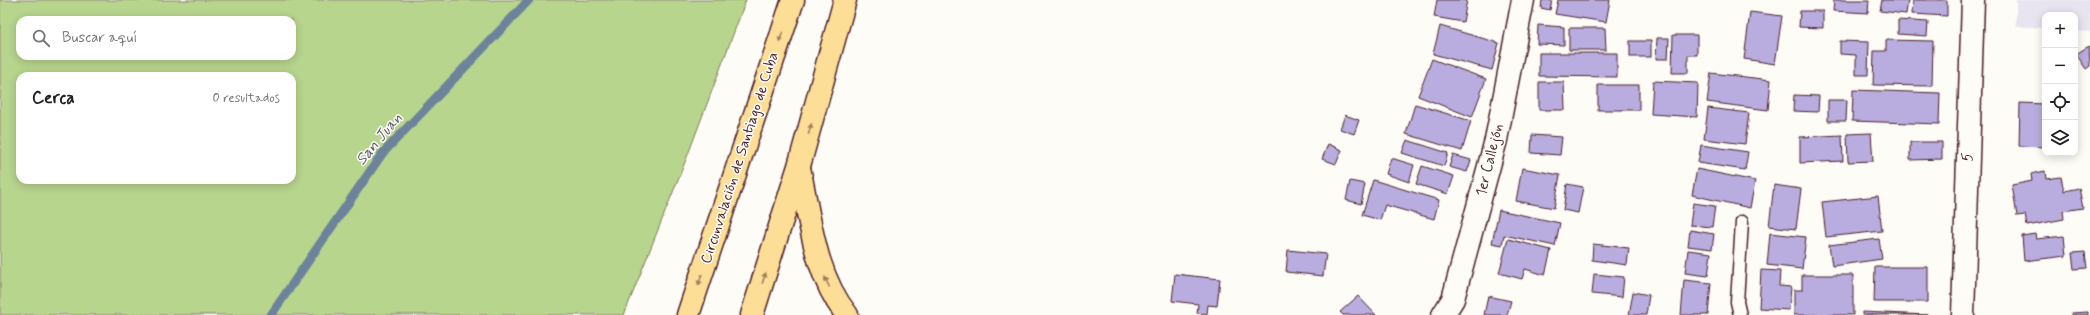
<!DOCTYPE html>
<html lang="es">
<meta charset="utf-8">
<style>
body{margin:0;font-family:Mynerve,sans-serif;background:#f2f2f2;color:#202124}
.controls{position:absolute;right:12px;top:12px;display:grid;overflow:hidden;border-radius:8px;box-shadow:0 2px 10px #0003}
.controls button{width:36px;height:36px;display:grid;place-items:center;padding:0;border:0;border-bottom:1px solid #e0e0e0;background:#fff;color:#202124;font:20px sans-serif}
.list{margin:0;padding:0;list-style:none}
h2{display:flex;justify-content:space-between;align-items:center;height:52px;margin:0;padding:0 16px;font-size:17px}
h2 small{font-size:13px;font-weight:400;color:#757577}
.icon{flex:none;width:22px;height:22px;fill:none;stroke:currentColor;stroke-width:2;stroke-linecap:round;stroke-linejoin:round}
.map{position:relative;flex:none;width:2090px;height:315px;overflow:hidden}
.search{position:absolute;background:#fff;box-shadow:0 2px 10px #0003;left:16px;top:16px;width:280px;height:44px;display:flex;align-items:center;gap:10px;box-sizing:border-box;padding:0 14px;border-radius:12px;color:#757577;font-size:15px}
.panel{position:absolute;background:#fff;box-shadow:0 2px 10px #0003;left:16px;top:72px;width:280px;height:112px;border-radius:12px}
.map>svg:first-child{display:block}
.built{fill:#e8e4f0}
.green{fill:#b7d58d;stroke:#807a5c;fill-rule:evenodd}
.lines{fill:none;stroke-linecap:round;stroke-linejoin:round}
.stream{stroke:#6d839b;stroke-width:9}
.building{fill:#b8adde;stroke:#4a1f2b}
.service-casing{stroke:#4a1f2b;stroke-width:15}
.minor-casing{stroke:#4a1f2b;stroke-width:25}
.motorway-casing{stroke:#4a1f2b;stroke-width:25}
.service{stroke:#fdfcf7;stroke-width:12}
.minor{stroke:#fdfcf7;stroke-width:22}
.motorway{stroke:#fdde96;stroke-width:22}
.oneway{fill:#a47e60}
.labels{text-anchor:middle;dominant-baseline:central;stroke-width:3;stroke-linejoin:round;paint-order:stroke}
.street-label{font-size:15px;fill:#4a1f2b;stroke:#fdfcf7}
.water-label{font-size:16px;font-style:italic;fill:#5f596c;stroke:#fdfcf7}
</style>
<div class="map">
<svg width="2090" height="315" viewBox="0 0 2090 315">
<rect width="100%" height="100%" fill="#fdfcf7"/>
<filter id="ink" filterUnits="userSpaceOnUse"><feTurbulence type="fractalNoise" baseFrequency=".025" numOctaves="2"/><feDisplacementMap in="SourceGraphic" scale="8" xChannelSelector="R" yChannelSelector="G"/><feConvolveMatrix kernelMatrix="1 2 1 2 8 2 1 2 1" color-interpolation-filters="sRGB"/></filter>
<g filter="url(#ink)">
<!-- built -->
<path class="built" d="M2016 0H2090V32L2075 31V15H2045V28L2016 26Z"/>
<!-- green -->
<path class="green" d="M0 0H746L687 157 624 315H0ZM20 20H292V56H20ZM20 76H292V180H20Z"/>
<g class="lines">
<!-- stream -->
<path class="stream" d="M271 315 382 154 529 0"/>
</g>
<!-- building -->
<g class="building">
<path d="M1437 0H1467L1463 22 1434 17Z"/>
<path d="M1542 0H1552L1550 10 1541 8Z"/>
<path d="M1558 0H1610L1606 22 1555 14Z"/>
<path d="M1834 0H1869L1868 13 1833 11Z"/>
<path d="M1882 0H1908L1906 14 1880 11Z"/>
<path d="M1913 0H1947V16L1912 14Z"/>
<path d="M1800 11H1823V28L1799 27Z"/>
<path d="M1750 12 1782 16 1775 64 1744 59Z"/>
<path d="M1898 20 1928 22 1927 36 1898 34Z"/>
<path d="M1538 25 1564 27V45L1537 44Z"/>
<path d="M1440 26 1499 43 1492 70 1433 54Z"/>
<path d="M1569 28H1605L1606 50H1569Z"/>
<path d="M1673 35H1697V55H1688V73H1672Z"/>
<path d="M1657 38H1669L1668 59H1656Z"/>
<path d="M1886 40 1933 41 1932 86 1873 85 1874 51H1886Z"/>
<rect x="1630" y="41" width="21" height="16"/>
<path d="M1840 41 1869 42 1868 75H1856V55L1840 54Z"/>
<path d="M2089 46 2090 66 2086 69 2076 54Z"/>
<path d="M1539 53H1617V77L1539 76Z"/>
<path d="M1432 59 1486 79 1472 117 1418 96Z"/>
<path d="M1711 73 1771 80 1768 110 1707 102Z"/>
<path d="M1653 81 1698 83 1697 117 1651 114Z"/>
<path d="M1539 82H1564L1565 110H1539Z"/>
<rect x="1598" y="85" width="41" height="25"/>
<path d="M1853 90 1940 93 1939 124 1852 121Z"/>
<path d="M1794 95 1819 96 1818 112 1793 111Z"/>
<path d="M1828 100H1847L1846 121H1828Z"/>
<path d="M2020 103 2045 104V147L2019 146Z"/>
<path d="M1415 104 1471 121 1462 151 1406 134Z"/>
<path d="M1708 108 1749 113 1745 144 1704 139Z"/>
<path d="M1345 115 1359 120 1354 134 1340 129Z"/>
<path d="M1871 133 1873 161 1848 162 1847 134Z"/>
<path d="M1532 135 1562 137 1560 155 1531 153Z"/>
<path d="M1842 135 1843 161 1800 163V137Z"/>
<path d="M1407 140 1448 153 1444 166 1402 153Z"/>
<path d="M1910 142H1942V159L1910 160Z"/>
<path d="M1328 144 1342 150 1336 164 1322 159Z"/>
<path d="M1701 145 1748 152 1745 170 1698 163Z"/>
<path d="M1453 155 1471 160 1467 172 1449 167Z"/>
<path d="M1391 158 1414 165 1409 182 1386 174Z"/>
<path d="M1422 166 1454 176 1448 194 1416 184Z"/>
<path d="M1522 168 1560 175 1554 208 1516 201Z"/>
<path d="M1697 169 1755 181 1750 208 1692 195Z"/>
<path d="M2045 171 2046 179 2061 177 2064 191 2079 188 2083 208 2063 211 2064 219 2027 226 2025 215 2017 216 2012 185 2032 181 2031 174Z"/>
<path d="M1373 180 1439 200 1434 219 1385 205 1380 220 1362 215Z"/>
<path d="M1350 181 1365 184 1361 204 1346 200Z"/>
<path d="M1567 184 1583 187 1578 213 1563 210Z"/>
<path d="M1774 185 1801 189 1796 229 1769 226Z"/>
<path d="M1878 196 1882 231 1826 237 1822 202Z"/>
<path d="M1693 203 1715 206 1712 227 1690 225Z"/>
<path d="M1499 210 1560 223 1555 246 1504 235 1502 245 1492 243Z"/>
<path d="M1690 230 1714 234 1712 249 1688 246Z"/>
<path d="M1770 233 1806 237 1802 269 1767 265Z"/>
<path d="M2035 234 2036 239 2064 236 2066 256 2024 261 2022 236Z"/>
<path d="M1508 239 1551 250 1545 275 1525 269 1522 279 1499 273Z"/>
<path d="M1879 239 1882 259 1832 266 1829 245Z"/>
<path d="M1593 244 1629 248 1627 265 1592 260Z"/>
<path d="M1288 250 1326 254 1323 276 1286 272Z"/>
<path d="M1688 250 1711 253 1708 276 1685 273Z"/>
<path d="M2085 252 2087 268 2074 269 2072 253Z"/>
<path d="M1875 267H1928V302H1874Z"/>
<path d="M1761 270 1780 271 1779 286 1791 287 1789 310 1759 308Z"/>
<path d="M1175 274 1220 279 1217 306 1208 305 1207 314 1197 313 1198 304 1172 301Z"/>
<path d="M1594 274 1624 277 1622 297 1592 294Z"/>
<path d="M1802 275H1853V315H1794V290H1802Z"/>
<path d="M1684 280 1711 283 1708 315H1681Z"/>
<path d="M1633 292 1649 295 1646 315H1629Z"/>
<path d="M1358 296 1376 315H1343L1340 312Z"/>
<path d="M1488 296 1511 301 1507 315H1484Z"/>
<path d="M1862 312 1928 315H1862Z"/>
<path d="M2088 312V315H2071V313Z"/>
</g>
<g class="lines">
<defs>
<path id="service" d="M1740 315 1737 302 1742 222"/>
<g id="minor">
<path d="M1443 315 1453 299 1496 140 1523 0"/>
<path d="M1963 315 1973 0"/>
</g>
<g id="motorway">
<path d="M799 168C810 217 814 274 847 315"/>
<path d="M688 315 793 0"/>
<path d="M752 315 799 166 845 0"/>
</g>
</defs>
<!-- service casing -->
<use href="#service" class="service-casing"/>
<!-- minor casing -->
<use href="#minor" class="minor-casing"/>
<!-- motorway casing -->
<use href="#motorway" class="motorway-casing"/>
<!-- service -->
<use href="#service" class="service"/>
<!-- minor -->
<use href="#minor" class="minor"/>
<!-- motorway -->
<use href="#motorway" class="motorway"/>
</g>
<!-- one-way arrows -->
<defs><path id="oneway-solid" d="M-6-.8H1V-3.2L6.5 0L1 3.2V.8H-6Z"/></defs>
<g class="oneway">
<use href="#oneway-solid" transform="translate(781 37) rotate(108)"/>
<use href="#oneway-solid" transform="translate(810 129) rotate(-74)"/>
<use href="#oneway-solid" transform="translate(764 278) rotate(-72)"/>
<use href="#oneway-solid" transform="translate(700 280) rotate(108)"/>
<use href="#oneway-solid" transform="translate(827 282) rotate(-114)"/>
</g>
</g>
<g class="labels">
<!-- street labels -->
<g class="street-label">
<text transform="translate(1968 157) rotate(-88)">5</text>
<text transform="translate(740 158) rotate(-72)">Circunvalación de Santiago de Cuba</text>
<text transform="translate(1490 160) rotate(-76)">1er Callejón</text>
</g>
<!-- water labels -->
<g class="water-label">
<text transform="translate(379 139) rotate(-50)">San Juan</text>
</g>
</g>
</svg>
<div class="controls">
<button>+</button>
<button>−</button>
<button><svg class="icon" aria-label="locate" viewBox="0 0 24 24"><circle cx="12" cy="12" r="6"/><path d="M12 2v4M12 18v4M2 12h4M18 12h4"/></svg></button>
<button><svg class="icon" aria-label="layers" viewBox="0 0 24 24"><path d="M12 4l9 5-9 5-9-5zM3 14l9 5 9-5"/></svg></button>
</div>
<div class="search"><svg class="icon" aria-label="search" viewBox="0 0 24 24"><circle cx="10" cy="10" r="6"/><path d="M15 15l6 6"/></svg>Buscar aquí</div>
<section class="panel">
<h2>Cerca<small>0 resultados</small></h2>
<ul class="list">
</ul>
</section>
</div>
